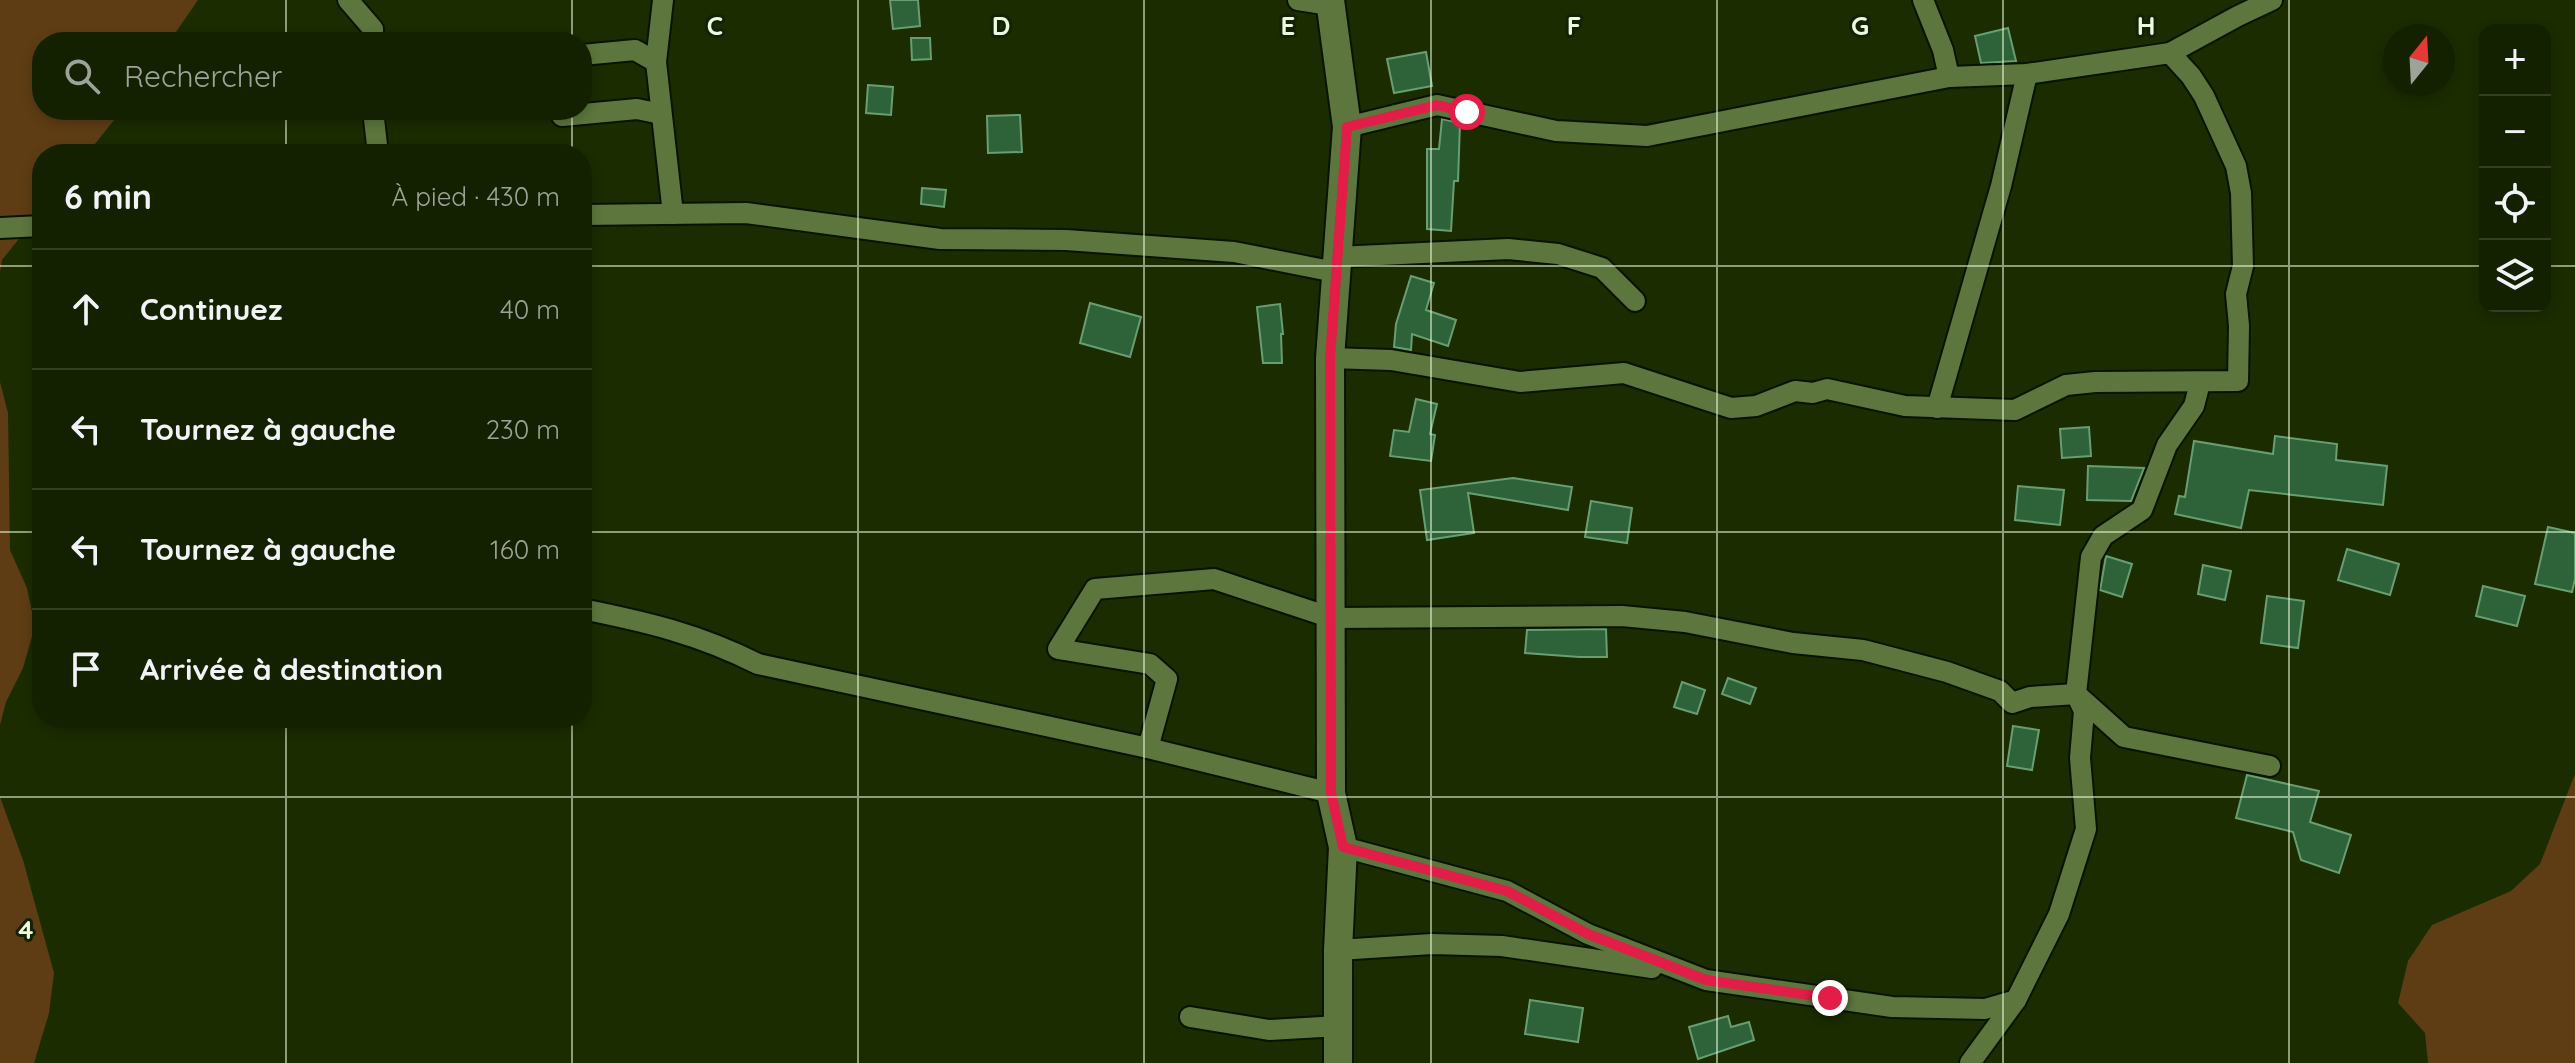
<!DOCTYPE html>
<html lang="fr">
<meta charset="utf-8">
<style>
body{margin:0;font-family:Quicksand,sans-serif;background:#1d290a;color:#f1f3f6}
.controls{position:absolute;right:24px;top:24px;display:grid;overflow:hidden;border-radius:16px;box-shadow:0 4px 12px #0003}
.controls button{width:72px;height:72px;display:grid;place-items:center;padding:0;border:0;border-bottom:2px solid #333e22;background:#142100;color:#f1f3f6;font:40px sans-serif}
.compass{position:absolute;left:2383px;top:24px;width:72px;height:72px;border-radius:50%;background:#142100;box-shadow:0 4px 12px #0003;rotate:18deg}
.stop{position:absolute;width:24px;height:24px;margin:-18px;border:6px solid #e11d48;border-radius:50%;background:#fff}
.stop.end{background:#e11d48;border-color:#fff;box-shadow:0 2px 8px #0008}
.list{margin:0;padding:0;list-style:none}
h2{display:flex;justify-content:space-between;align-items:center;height:104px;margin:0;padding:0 32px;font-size:34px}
h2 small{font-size:26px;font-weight:400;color:#9da399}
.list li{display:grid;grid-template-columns:52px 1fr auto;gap:24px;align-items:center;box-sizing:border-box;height:120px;padding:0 32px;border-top:2px solid #333e22}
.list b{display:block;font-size:30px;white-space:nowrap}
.list em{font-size:26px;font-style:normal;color:#9da399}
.icon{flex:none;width:44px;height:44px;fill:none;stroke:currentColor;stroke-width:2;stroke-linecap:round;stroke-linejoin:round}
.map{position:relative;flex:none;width:2575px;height:1063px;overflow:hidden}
.search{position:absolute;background:#142100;box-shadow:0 4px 12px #0003;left:32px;top:32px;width:560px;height:88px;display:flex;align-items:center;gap:20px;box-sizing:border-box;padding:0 28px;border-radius:32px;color:#9da399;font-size:30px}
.panel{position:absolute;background:#142100;box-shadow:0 4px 12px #0003;left:32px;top:144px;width:560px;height:584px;border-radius:32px}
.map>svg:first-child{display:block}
.green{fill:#5e3d14}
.building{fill:#2e6239;stroke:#699e71;stroke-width:2}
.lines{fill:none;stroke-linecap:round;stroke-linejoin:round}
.minor-casing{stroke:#081300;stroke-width:24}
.secondary-casing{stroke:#081300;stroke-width:32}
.minor{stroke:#5d763d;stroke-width:20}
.secondary{stroke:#5d763d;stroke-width:28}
.route{stroke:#e11d48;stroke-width:10}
.grid{fill:none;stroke:#ecfbdc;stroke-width:2;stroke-opacity:0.55}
.grid-label{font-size:26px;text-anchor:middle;font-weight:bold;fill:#ecfbdc;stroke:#142104;stroke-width:6;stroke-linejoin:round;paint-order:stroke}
</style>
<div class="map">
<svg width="2575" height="1063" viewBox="0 0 2575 1063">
<rect width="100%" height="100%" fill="#1b2c00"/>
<!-- green -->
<g class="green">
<path d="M0 0H198L169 42H42V110H122L87 154H42V210L2 260 0 272Z"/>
<path d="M0 382 8 413 10 550 27 588 35 626 23 668 6 702 0 725Z"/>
<path d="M2575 774V1063H2428L2425 1033 2398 1003 2408 961 2432 925 2511 891 2540 864Z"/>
<path d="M0 797 23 860 54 973 49 1013 34 1063H0Z"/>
</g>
<!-- building -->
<g class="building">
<path d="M890 0H918L920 26 893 29Z"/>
<path d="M2008 28 2016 61 1981 63 1975 36Z"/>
<path d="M911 38H930L931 59 912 60Z"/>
<path d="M1426 52 1432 86 1394 93 1387 59Z"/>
<path d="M868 85 893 87 891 115 866 113Z"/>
<path d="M1020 115 1022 152 988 153 987 116Z"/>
<path d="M1442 119 1460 123 1458 181H1454L1451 231 1427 229V149H1439Z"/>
<path d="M922 188 946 190 944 207 921 204Z"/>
<path d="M1411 276 1434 283 1426 310 1456 320 1448 346 1412 334 1411 350 1394 347 1396 324Z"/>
<path d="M1090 303 1141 317 1130 357 1080 343Z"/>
<path d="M1280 304 1283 334H1281L1282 363H1263L1257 307Z"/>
<path d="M1416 399 1437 404 1430 434 1435 435 1431 461 1390 456 1394 430 1409 432Z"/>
<path d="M2089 427 2091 456 2062 458 2060 429Z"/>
<path d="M2275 436 2337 444 2336 460 2387 466 2383 505 2249 490 2241 528 2175 514 2179 496 2185 497 2194 441 2273 454Z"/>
<path d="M2088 466 2144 468 2131 501 2087 500Z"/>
<path d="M1513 478 1572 487 1568 510 1468 493 1474 533 1427 540 1420 490Z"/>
<path d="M2018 486 2064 490 2060 525 2015 520Z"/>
<path d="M1591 501 1632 508 1627 543 1585 537Z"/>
<path d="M2548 527 2575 533V579L2572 592 2535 584Z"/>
<path d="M2347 549 2399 564 2390 595 2338 580Z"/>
<path d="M2106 556 2132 564 2122 597 2100 590Z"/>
<path d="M2203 565 2231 571 2225 600 2198 594Z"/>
<path d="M2483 586 2525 596 2517 626 2476 616Z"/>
<path d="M2267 596 2304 601 2298 648 2261 643Z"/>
<path d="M1606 629 1607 657H1579L1525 653 1527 630Z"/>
<path d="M1728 678 1756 688 1750 704 1722 694Z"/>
<path d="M1682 682 1705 690 1697 714 1674 707Z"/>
<path d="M2013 726 2039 730 2032 770 2007 766Z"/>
<path d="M2247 775 2319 791 2310 822 2351 835 2339 873 2301 860 2293 832 2236 818Z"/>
<path d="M1530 1000 1583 1008 1578 1042 1525 1034Z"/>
<path d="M1728 1016 1731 1027 1749 1022 1754 1040 1698 1059 1689 1027Z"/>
</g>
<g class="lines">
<defs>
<g id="minor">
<path d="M348 0 373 29V42"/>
<path d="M663 0 656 62 673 214"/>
<path d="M1298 0 1330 5"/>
<path d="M1923 0 1943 50 1949 77"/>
<path d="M582 55 635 50 656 62"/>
<path d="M373 110 378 154"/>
<path d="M562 116 637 109 661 114"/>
<path d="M1347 127 1437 105 1556 131 1647 136 1949 77 2027 74 2170 53"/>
<path d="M582 215 746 213 940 239 1066 240 1234 252 1335 272"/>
<path d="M0 228 42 226"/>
<path d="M1337 257 1508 249 1558 254 1602 268 1635 301"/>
<path d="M1330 358 1391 360 1520 382 1624 373 1731 408 1756 406 1795 391 1813 393 1827 389 1905 406 2015 410 2066 385 2095 382 2238 381 2239 326 2236 294 2243 266 2241 193 2236 166 2204 96 2191 76 2170 53 2238 16 2272 0"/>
<path d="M1937 408 2001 186 2027 74"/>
<path d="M582 609C647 622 698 634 758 664L1148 748 1331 793"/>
<path d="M1148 748 1167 679 1150 664 1058 649 1095 589 1214 579 1332 618 1622 616 1685 622 1793 643 1863 650 1947 672 2000 691 2012 703 2030 697 2076 694 2124 737 2270 766"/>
<path d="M1343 847 1507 891 1588 934 1706 980 1892 1007 1985 1009 2016 1000"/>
<path d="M1338 950 1432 944 1502 946 1652 968"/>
<path d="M1190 1017 1269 1030 1339 1026"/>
<path d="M1970 1063 2016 1000 2059 914 2086 829 2080 758 2084 711 2076 694 2091 557 2103 536 2142 510 2167 445 2194 406 2200 383"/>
</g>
<path id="secondary" d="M1330 0 1347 127 1330 358 1331 793 1343 847 1338 950V1063"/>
</defs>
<!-- minor casing -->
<use href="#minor" class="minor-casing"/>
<!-- secondary casing -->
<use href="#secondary" class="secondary-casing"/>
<!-- minor -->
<use href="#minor" class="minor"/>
<!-- secondary -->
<use href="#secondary" class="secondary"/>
</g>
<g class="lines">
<!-- route -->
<path class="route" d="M1467 112 1437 105 1347 127 1330 358 1331 793 1343 847 1507 891 1588 934 1706 980 1830 998"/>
</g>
<!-- grid -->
<path class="grid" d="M286 0V42M572 0V42M858 0V1063M1144 0V1063M1431 0V1063M1717 0V1063M2003 0V1063M2289 0V1063M286 110V154M572 110V154M0 266H42M582 266H2485M2545 266H2575M0 532H42M582 532H2575M286 718V1063M572 718V1063M0 797H2575"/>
<g class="grid-label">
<text x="715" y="35">C</text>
<text x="1001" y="35">D</text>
<text x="1288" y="35">E</text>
<text x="1574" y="35">F</text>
<text x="1860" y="35">G</text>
<text x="2146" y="35">H</text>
<text x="26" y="939">4</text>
</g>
</svg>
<div class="controls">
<button>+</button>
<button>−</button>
<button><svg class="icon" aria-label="locate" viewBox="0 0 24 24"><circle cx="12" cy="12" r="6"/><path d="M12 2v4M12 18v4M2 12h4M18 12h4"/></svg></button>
<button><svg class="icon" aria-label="layers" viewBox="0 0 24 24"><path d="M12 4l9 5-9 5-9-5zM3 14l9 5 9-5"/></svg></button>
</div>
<svg class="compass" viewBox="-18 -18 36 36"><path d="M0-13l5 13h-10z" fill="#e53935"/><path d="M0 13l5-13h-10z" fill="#9da399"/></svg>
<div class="stop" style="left:1467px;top:112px"></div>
<div class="stop end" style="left:1830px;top:998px"></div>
<div class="search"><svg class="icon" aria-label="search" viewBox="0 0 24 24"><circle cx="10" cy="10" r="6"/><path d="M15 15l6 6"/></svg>Rechercher</div>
<section class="panel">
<h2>6 min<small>À pied · 430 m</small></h2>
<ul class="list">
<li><svg class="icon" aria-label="ahead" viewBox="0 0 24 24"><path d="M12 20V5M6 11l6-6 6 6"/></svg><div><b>Continuez</b></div><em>40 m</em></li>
<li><svg class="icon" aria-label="left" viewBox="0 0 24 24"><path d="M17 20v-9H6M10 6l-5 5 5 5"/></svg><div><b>Tournez à gauche</b></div><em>230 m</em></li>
<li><svg class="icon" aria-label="left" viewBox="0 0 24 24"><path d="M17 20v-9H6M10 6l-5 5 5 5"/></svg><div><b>Tournez à gauche</b></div><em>160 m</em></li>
<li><svg class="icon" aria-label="arrive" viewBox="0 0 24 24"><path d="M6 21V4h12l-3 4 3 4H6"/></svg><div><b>Arrivée à destination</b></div></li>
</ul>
</section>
</div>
